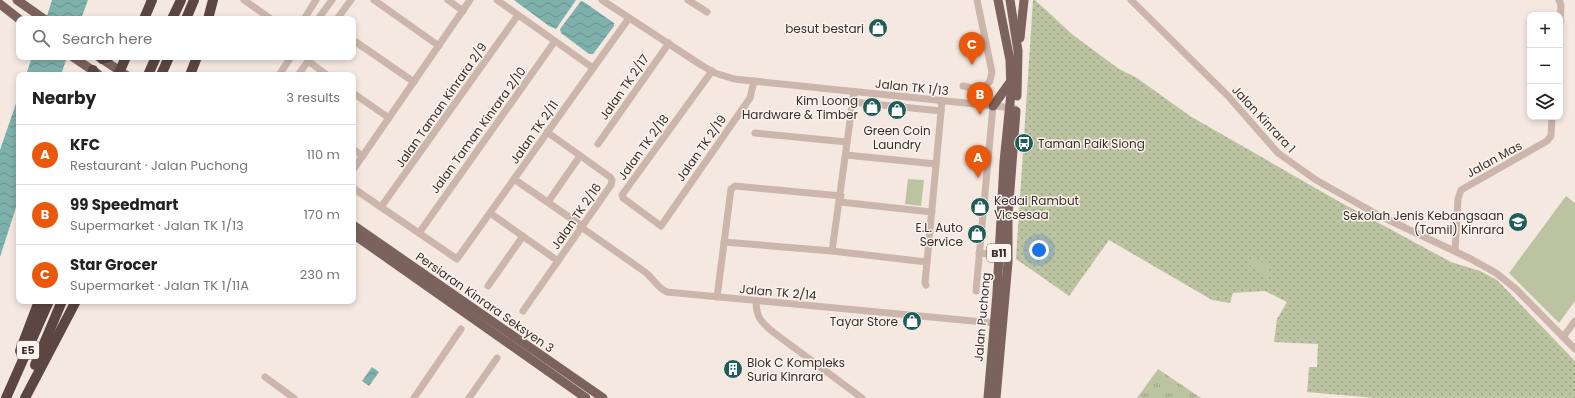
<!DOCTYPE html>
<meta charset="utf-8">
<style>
body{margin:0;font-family:Poppins,sans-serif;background:#f6f6f6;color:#222}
.controls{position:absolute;right:12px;top:12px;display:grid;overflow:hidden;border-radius:8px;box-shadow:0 2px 6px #0003}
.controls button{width:36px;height:36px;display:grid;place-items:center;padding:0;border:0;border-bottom:1px solid #e0e0e0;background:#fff;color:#222;font:20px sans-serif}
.you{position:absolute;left:1039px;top:250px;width:14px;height:14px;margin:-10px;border:3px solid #fff;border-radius:50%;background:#1a73e8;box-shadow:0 0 0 6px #1a73e833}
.badge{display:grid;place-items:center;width:26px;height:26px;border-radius:50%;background:#ea580c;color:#fff;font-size:13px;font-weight:700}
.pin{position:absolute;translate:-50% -33px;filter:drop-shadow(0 1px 2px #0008)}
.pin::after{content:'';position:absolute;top:21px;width:14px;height:12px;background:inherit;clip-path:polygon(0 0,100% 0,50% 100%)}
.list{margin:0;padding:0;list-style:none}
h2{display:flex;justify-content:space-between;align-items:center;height:52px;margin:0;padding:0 16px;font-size:17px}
h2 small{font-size:13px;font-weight:400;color:#767676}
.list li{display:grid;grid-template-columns:26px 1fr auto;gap:12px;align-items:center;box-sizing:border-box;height:60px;padding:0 16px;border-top:1px solid #e0e0e0}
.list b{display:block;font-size:15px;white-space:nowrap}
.list p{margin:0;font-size:13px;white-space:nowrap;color:#767676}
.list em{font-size:13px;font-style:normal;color:#767676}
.icon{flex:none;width:22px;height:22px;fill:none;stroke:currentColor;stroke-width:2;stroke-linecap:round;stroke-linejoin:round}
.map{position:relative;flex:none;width:1575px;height:398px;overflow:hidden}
.search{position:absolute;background:#fff;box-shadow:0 2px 6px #0003;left:16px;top:16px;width:340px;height:44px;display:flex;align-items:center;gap:10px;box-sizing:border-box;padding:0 14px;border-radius:8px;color:#767676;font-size:15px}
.panel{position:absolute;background:#fff;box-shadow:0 2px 6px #0003;left:16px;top:72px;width:340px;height:232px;border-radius:8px}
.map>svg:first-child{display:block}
.grass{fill:url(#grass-dots)}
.park{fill:url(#park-tufts)}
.pitch{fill:#bcc3a0}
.water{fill:url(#water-waves)}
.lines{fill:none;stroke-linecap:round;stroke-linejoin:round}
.minor{stroke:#ccb6ac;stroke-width:7}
.major{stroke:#7c625c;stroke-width:9}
.highway{stroke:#5b4642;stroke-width:10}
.labels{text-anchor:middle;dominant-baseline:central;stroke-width:3;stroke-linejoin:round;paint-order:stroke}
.shield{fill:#fbf3ee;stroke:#746966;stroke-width:1}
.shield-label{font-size:11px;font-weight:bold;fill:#3a2e2b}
.poi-label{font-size:12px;fill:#3a2e2b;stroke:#fbf3ee;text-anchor:end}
.street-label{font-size:12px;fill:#3a2e2b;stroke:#fbf3ee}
</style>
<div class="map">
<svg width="1575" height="398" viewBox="0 0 1575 398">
<defs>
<pattern id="grass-dots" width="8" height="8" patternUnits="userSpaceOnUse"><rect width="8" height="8" fill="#bcc3a0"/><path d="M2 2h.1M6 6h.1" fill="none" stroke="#9a9f83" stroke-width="1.8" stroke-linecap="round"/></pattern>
<pattern id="park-tufts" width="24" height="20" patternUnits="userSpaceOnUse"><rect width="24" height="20" fill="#bcc3a0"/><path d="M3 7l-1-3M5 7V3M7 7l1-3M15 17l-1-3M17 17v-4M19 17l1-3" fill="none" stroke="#9a9f83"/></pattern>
<pattern id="water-waves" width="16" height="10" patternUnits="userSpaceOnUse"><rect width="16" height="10" fill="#7fb1ac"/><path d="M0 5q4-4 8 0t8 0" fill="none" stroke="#69908c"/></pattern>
</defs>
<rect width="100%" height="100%" fill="#f4e8e1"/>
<!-- grass -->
<path class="grass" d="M1033 0H1035L1073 35 1119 69 1137 78 1190 116 1338 201 1451 262 1480 271 1497 280 1575 361V398H1376L1307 392 1309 367H1317L1318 344 1274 342 1277 319 1287 302 1265 291 1233 293 1230 303 1212 300 1109 240 1069 296 1016 259Z"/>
<!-- park -->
<path class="park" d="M1158 369 1201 398H1137Z"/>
<!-- pitch -->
<g class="pitch">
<path d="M908 179 924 180 921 206 905 204Z"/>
<path d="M1566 196 1575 203V301L1559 323 1509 273Z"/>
<path d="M1254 258 1271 267 1267 276 1250 266Z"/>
</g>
<!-- water -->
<g class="water">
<path d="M52 0H88L81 19H46Z"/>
<path d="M514 0H576L556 29 549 26Z"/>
<path d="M581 1 584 2 614 23V26L593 54H589L561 33 560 29Z"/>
<path d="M32 57H67L61 75H26Z"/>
<path d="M19 95V198L0 257V150Z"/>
<path d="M372 367 379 372 369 386 362 381Z"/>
</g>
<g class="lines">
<!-- minor -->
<g class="minor">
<path d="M244 0 271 19"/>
<path d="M374 0 439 46"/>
<path d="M448 0 463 11"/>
<path d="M497 0 593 68"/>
<path d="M602 0 701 65 715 73 734 79 1014 108"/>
<path d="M688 0 707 12"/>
<path d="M1131 0 1228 96 1278 153 1316 180 1380 216 1471 259 1496 273 1516 289 1575 349"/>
<path d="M1559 0 1561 5 1560 22"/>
<path d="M304 19 316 0"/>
<path d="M318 19 332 0"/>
<path d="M337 19 351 0"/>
<path d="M353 40 414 82"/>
<path d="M308 61 327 75"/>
<path d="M712 71 622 195 623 198 661 226 750 98 754 81"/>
<path d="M279 75 291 57"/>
<path d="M298 75 311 57"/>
<path d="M963 86 973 88 985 87 990 81 992 72 977 0"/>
<path d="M353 93 389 118"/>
<path d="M853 102 941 111"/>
<path d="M755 133 847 142"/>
<path d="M598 144 669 43"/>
<path d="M353 149 363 156"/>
<path d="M846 155 936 164"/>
<path d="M353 170 470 0"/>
<path d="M514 179 582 226"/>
<path d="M353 188 457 259 629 18"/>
<path d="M548 202 580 156"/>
<path d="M840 202 932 212"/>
<path d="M381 207 518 15"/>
<path d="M490 213 558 261"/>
<path d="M581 227 645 272C654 279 657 288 667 292L994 323"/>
<path d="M419 233 555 41"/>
<path d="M724 242 832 251 927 262"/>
<path d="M832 251 854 92"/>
<path d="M1455 251 1458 199 1461 190 1547 141 1551 136 1552 117"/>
<path d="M979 253 999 255"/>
<path d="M926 285 925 283 942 101"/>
<path d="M488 286 523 236"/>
<path d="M976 291 993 106"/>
<path d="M717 297 731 189 735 186 841 196"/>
<path d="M756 301C756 317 761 322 773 332L862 398"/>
<path d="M523 311 611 185 612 180 610 177 547 132"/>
<path d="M1563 337 1575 321"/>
<path d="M265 377 294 398"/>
<path d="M414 398 461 329"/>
<path d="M469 398 497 358"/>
</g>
<!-- major -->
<g class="major">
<path d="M17 0 44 19"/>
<path d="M1010 0 1018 51 1017 96"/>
<path d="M0 4 19 19"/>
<path d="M1020 38 1024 0"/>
<path d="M73 57 98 74"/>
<path d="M99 57 126 75"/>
<path d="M993 106 1011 81"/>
<path d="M353 225 603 398"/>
<path d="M353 234 586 398"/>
<path d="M988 398 997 293 1004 162 1011 93 1010 60 998 0"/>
<path d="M996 398 1008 262V216L1016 111"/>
</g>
<!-- highway -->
<g class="highway">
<path d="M144 19 152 0"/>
<path d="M172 19 181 0"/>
<path d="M186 19 194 0"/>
<path d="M208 19 213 0"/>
<path d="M102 59 109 57"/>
<path d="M93 70 95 75"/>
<path d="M118 75 126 57"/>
<path d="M148 75 156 57"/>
<path d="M161 75 169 57"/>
<path d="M190 75 197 57"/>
<path d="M20 351 39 301"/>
<path d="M35 365 62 301"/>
<path d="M6 398 49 301"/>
<path d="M25 398 76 301"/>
</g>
</g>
<!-- icons -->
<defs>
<symbol id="shop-disc" viewBox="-11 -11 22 22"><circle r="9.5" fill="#205d58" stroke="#fbf3ee"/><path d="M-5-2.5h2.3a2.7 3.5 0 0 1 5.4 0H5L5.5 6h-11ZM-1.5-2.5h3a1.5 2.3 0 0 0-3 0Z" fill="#fff"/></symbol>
<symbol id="bus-disc" viewBox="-11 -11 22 22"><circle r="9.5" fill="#205d58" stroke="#fbf3ee"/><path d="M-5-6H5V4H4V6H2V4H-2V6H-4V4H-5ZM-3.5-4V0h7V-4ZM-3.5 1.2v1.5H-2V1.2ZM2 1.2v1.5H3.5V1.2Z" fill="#fff"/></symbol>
<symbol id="school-disc" viewBox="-11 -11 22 22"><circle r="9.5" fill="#205d58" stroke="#fbf3ee"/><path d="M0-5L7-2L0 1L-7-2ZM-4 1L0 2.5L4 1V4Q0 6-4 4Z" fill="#fff"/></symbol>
<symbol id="building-disc" viewBox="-11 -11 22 22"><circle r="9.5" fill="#205d58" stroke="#fbf3ee"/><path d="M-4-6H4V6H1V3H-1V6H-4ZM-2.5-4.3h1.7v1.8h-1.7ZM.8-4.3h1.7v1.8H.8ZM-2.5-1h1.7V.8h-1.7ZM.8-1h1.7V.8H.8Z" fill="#fff"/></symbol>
</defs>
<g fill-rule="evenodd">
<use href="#shop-disc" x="867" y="17" width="22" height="22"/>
<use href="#shop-disc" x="861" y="96" width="22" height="22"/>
<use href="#shop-disc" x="886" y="99" width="22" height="22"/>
<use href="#bus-disc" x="1013" y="132" width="22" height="22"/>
<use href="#shop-disc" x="969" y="196" width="22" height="22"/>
<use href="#school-disc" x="1507" y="211" width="22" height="22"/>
<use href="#shop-disc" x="966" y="223" width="22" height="22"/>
<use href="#shop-disc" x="901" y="310" width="22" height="22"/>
<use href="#building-disc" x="722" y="358" width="22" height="22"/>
</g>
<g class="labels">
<!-- shield labels -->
<g class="shield">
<rect x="987" y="244" width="24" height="18" rx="3"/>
<rect x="17" y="341" width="22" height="18" rx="3"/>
</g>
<g class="shield-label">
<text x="999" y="253">B11</text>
<text x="28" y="350">E5</text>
</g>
<!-- poi labels -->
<g class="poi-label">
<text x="864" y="28">besut bestari</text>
<text x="858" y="100">Kim Loong<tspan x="858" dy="14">Hardware &amp; Timber</tspan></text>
<text x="897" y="130" text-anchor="middle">Green Coin<tspan x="897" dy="14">Laundry</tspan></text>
<text x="1038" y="143" text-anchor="start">Taman Paik Siong</text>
<text x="994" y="200" text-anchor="start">Kedai Rambut<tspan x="994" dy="14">Vicsesaa</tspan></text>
<text x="1504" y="215">Sekolah Jenis Kebangsaan<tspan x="1504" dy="14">(Tamil) Kinrara</tspan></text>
<text x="963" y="227">E.L. Auto<tspan x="963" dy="14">Service</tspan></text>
<text x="898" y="321">Tayar Store</text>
<text x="747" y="362" text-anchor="start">Blok C Kompleks<tspan x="747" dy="14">Suria Kinrara</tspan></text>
</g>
<!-- street labels -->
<g class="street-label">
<text transform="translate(624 87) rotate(-55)">Jalan TK 2/17</text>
<text transform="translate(912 87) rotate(6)">Jalan TK 1/13</text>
<text transform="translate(441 105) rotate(-55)">Jalan Taman Kinrara 2/9</text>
<text transform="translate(1264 119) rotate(47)">Jalan Kinrara 1</text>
<text transform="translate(478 130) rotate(-54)">Jalan Taman Kinrara 2/10</text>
<text transform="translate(534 132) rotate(-55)">Jalan TK 2/11</text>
<text transform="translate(643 147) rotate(-54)">Jalan TK 2/18</text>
<text transform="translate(701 148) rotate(-55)">Jalan TK 2/19</text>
<text transform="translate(1494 159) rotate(-29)">Jalan Mas</text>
<text transform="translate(576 216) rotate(-55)">Jalan TK 2/16</text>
<text transform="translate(778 292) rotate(5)">Jalan TK 2/14</text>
<text transform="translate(485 302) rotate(35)">Persiaran Kinrara Seksyen 3</text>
<text transform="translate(982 317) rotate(-85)">Jalan Puchong</text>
</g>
</g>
</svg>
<div class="controls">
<button>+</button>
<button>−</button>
<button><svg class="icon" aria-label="layers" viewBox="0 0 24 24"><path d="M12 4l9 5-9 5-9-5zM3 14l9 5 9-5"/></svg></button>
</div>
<div class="you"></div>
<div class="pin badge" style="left:978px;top:178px">A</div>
<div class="pin badge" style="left:980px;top:115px">B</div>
<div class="pin badge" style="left:972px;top:65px">C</div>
<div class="search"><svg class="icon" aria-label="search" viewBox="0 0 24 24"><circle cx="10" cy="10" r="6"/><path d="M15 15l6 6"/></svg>Search here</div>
<section class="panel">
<h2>Nearby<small>3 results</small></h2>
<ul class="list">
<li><span class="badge">A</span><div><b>KFC</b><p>Restaurant · Jalan Puchong</p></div><em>110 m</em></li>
<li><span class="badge">B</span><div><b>99 Speedmart</b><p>Supermarket · Jalan TK 1/13</p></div><em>170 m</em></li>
<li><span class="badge">C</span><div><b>Star Grocer</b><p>Supermarket · Jalan TK 1/11A</p></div><em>230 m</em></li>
</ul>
</section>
</div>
